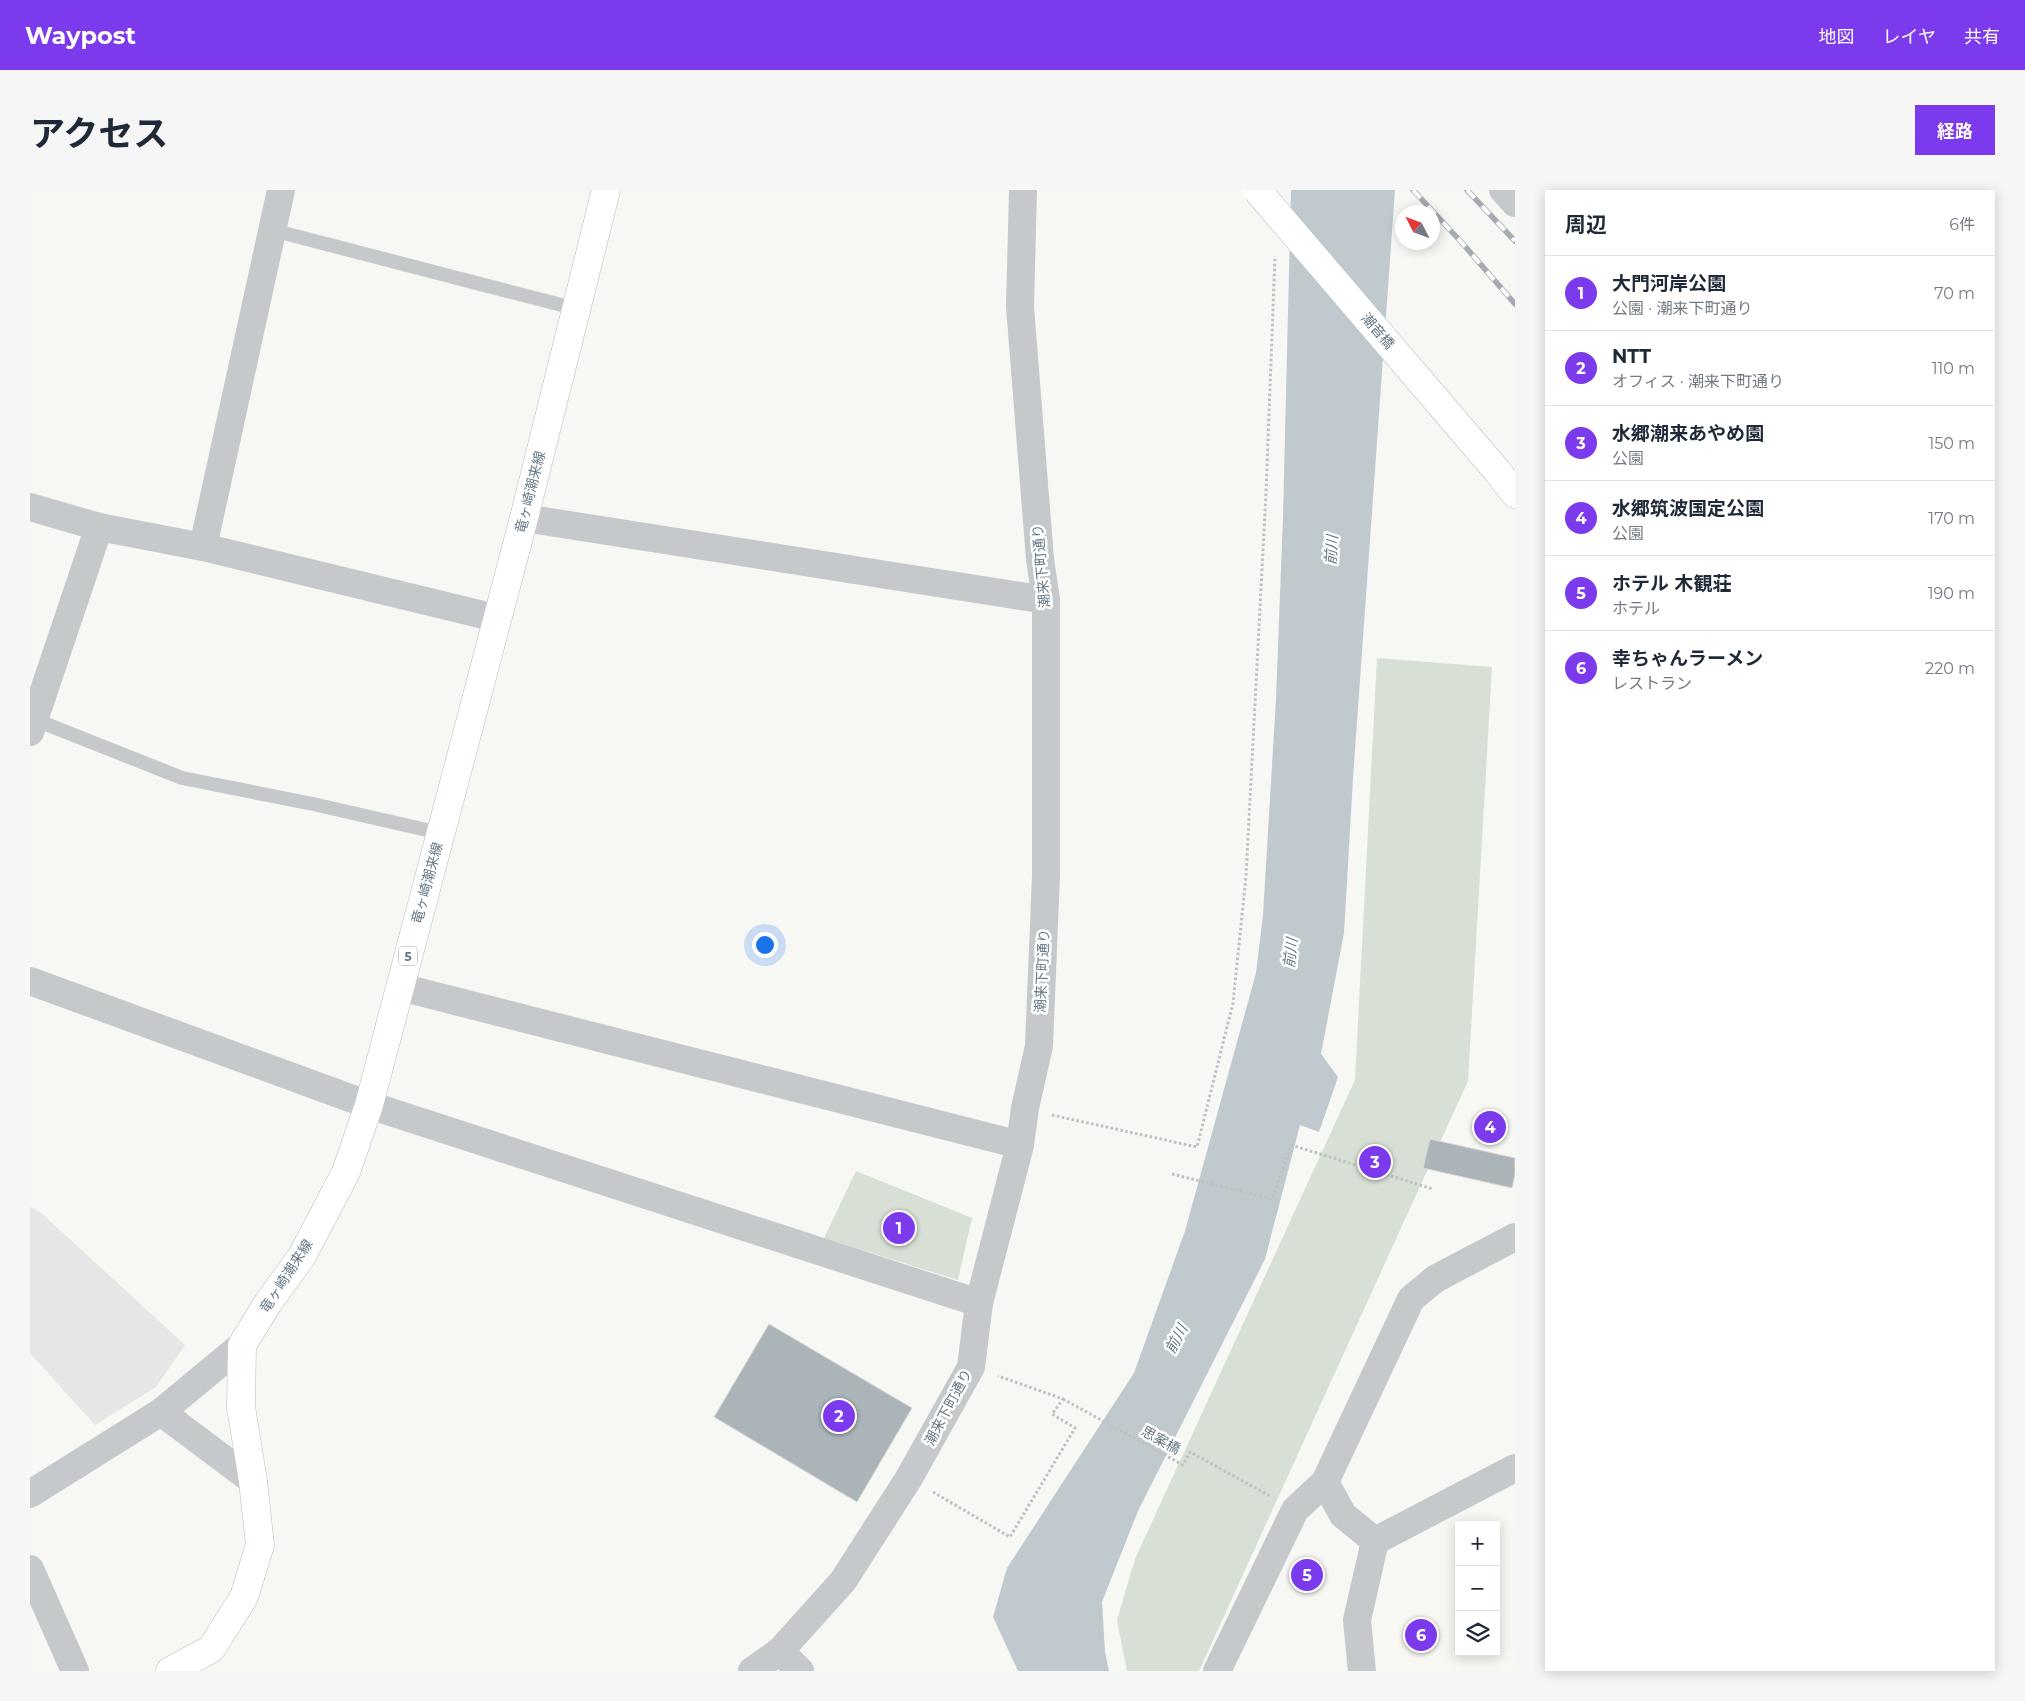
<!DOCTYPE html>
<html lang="ja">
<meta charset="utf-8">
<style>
body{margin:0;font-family:Montserrat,"Noto Sans JP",sans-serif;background:#f6f6f7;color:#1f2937}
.controls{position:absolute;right:15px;bottom:15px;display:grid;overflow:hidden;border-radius:0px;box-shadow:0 2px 12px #0003}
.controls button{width:45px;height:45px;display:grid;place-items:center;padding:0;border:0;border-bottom:1px solid #e0e1e3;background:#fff;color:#1f2937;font:25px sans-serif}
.compass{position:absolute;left:1365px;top:15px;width:45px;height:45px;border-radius:50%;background:#fff;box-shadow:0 2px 12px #0003;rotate:312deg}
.you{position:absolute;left:734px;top:754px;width:18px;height:18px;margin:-12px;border:4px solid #fff;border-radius:50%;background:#1a73e8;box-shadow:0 0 0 8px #1a73e833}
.badge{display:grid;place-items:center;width:32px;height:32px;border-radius:50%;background:#7c3aed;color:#fff;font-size:16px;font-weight:700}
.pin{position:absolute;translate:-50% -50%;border:2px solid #fff;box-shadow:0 1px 5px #0006}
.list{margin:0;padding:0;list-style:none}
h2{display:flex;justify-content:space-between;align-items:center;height:65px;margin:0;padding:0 20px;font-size:21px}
h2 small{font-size:16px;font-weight:400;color:#747a83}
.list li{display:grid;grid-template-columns:32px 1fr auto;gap:15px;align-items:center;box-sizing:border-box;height:75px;padding:0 20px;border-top:1px solid #e0e1e3}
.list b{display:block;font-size:19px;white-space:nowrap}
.list p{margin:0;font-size:16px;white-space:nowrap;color:#747a83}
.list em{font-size:16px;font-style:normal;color:#747a83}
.icon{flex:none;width:28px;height:28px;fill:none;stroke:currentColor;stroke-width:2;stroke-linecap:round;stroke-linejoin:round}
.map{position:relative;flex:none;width:1485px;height:1481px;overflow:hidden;border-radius:0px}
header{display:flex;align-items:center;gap:30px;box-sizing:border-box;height:70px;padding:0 25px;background:#7c3aed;color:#fff}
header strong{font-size:24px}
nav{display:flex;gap:28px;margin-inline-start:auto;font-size:18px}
.intro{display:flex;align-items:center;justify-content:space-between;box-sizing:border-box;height:120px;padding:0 30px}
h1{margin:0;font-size:35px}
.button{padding:12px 22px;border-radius:0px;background:#7c3aed;color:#fff;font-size:18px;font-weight:700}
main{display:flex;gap:30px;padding:0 30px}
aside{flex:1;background:#fff;border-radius:0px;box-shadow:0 2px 12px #0003}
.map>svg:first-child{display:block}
.built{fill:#e5e6e5}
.green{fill:#d8dfd5}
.water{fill:#bfc9ce}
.building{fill:#abb4b9;stroke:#d9d9d7}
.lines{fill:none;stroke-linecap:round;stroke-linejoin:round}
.secondary-casing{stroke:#b7bcc1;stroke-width:29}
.primary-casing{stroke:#b8bcc0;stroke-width:29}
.path{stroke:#bec1c3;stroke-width:3;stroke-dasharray:2.5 2.5;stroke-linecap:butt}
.lane{stroke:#c5c9cc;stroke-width:14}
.street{stroke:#c5c9cc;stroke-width:28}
.secondary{stroke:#fff;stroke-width:28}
.primary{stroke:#fff;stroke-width:28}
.rail-casing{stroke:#a5abb1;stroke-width:5.5}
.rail{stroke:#fff;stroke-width:4;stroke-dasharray:11;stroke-linecap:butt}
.secondary-bridge-casing{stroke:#b7bcc1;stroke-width:29;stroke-linecap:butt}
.secondary-bridge{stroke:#fff;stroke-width:28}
.labels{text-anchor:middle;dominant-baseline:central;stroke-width:5;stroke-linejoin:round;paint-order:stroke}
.shield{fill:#fff;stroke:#93a0aa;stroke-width:1}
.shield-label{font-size:12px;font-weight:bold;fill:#657786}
.street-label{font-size:14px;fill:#657786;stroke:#fff}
.water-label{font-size:15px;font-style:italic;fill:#617882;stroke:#fff}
</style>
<header>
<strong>Waypost</strong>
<nav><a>地図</a><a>レイヤ</a><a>共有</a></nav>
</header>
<div class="intro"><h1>アクセス</h1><a class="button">経路</a></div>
<main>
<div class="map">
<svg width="1485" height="1481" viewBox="0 0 1485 1481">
<rect width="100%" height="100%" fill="#f7f7f4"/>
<!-- built -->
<path class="built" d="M0 1017 10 1022 155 1155 126 1197 65 1235 0 1163Z"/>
<!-- green -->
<g class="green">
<path d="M1347 468 1462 477 1438 891 1169 1481H1097L1087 1430 1105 1369 1325 890Z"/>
<path d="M826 981 942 1028 928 1090 794 1048Z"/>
</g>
<!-- water -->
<path class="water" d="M1261 0H1365L1323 588 1314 743 1291 864 1308 887 1289 942 1270 935 1235 1069 1108 1321 1072 1412 1075 1462 1079 1481H988L963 1427 977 1378 1104 1183 1155 1041 1226 783 1233 725 1246 509 1253 327Z"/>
<!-- building -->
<g class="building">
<path d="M1400 949 1485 968V984L1482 998 1393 978Z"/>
<path d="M739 1134 882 1218 827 1312 684 1227Z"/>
</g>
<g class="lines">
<defs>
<path id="secondary" d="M1468 282 1485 304"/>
<path id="primary" d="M140 1481 181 1459 214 1407 230 1355 223 1291 211 1217 212 1155 238 1113 272 1066 316 982 339 915 494 328 576 0"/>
</defs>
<!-- secondary casing -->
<use href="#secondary" class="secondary-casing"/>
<!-- primary casing -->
<use href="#primary" class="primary-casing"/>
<!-- path -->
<g class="path">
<path d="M1022 925 1167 957 1203 813 1216 686 1236 303 1245 66"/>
<path d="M1142 984 1242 1009 1261 955 1403 999"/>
<path d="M1033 1209 1153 1275 1160 1262 1240 1306"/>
<path d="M903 1302 980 1347 1045 1238 1022 1224 1033 1209 968 1186"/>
</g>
<!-- lane -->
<g class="lane">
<path d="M242 40 547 119"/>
<path d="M1 528 152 588 283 614 410 643"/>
</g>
<!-- street -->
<g class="street">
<path d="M1473 0 1485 13"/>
<path d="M0 317 69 337 173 357 466 428"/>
<path d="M494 328 1016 410"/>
<path d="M173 357 251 0"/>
<path d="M0 542 69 337"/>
<path d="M0 791 339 915 949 1113"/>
<path d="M370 797 990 955"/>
<path d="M131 1222 223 1291"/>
<path d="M0 1304 131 1222 212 1155"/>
<path d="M1345 1351 1313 1325 1295 1292 1381 1109 1405 1089 1485 1047"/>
<path d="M0 1379 45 1481"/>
<path d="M750 1461 770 1481"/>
<path d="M722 1481 750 1461 813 1391 879 1288 941 1177 949 1113 990 955 995 918 1009 856 1016 685V410L1010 369 990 117 993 0"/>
<path d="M1187 1481 1265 1320 1295 1292"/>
<path d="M1332 1481 1327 1430 1345 1351 1485 1278"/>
</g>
<!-- secondary -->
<use href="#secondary" class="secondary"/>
<!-- primary -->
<use href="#primary" class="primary"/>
<defs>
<g id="rail">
<path d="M1383 0 1433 54 1485 114"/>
<path d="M1437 0 1485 51"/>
</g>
</defs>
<!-- rail casing -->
<use href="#rail" class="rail-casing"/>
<!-- rail -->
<use href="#rail" class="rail"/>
<defs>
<path id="secondary-bridge" d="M1227 0 1468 282"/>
</defs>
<!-- secondary-bridge casing -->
<use href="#secondary-bridge" class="secondary-bridge-casing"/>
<!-- secondary-bridge -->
<use href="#secondary-bridge" class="secondary-bridge"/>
</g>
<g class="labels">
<!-- shield labels -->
<rect class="shield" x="369" y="756.5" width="18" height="19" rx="4"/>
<g class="shield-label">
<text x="378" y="766">5</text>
</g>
<!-- street labels -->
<g class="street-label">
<text transform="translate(1348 141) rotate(49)">潮音橋</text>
<text transform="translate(500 302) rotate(-76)">竜ヶ崎潮来線</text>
<text transform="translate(1011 376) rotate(-95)">潮来下町通り</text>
<text transform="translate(397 693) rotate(-75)">竜ヶ崎潮来線</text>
<text transform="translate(1012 781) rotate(-87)">潮来下町通り</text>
<text transform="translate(256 1086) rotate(-57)">竜ヶ崎潮来線</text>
<text transform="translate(918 1217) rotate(-62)">潮来下町通り</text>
<text transform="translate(1131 1250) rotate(29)">思案橋</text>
</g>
<!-- water labels -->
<g class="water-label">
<text transform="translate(1301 360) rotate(-86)">前川</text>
<text transform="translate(1260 763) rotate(-83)">前川</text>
<text transform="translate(1146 1149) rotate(-62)">前川</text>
</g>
</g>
</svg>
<div class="controls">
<button>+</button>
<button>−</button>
<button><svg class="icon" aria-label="layers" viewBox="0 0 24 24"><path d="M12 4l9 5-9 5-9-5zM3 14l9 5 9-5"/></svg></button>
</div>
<svg class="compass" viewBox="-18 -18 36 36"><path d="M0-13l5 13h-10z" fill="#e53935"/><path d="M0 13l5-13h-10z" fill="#747a83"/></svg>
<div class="you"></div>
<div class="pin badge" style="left:869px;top:1038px">1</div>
<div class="pin badge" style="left:809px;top:1226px">2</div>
<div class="pin badge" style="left:1345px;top:972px">3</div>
<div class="pin badge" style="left:1460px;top:937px">4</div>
<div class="pin badge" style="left:1277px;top:1385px">5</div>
<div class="pin badge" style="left:1391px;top:1445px">6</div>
</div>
<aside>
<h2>周辺<small>6件</small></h2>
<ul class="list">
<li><span class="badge">1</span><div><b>大門河岸公園</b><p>公園 · 潮来下町通り</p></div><em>70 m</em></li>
<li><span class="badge">2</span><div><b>NTT</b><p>オフィス · 潮来下町通り</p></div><em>110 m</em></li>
<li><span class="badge">3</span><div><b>水郷潮来あやめ園</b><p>公園</p></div><em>150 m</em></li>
<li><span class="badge">4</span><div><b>水郷筑波国定公園</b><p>公園</p></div><em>170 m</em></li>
<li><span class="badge">5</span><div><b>ホテル 木観荘</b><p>ホテル</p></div><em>190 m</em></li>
<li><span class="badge">6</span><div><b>幸ちゃんラーメン</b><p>レストラン</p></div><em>220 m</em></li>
</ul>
</aside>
</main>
